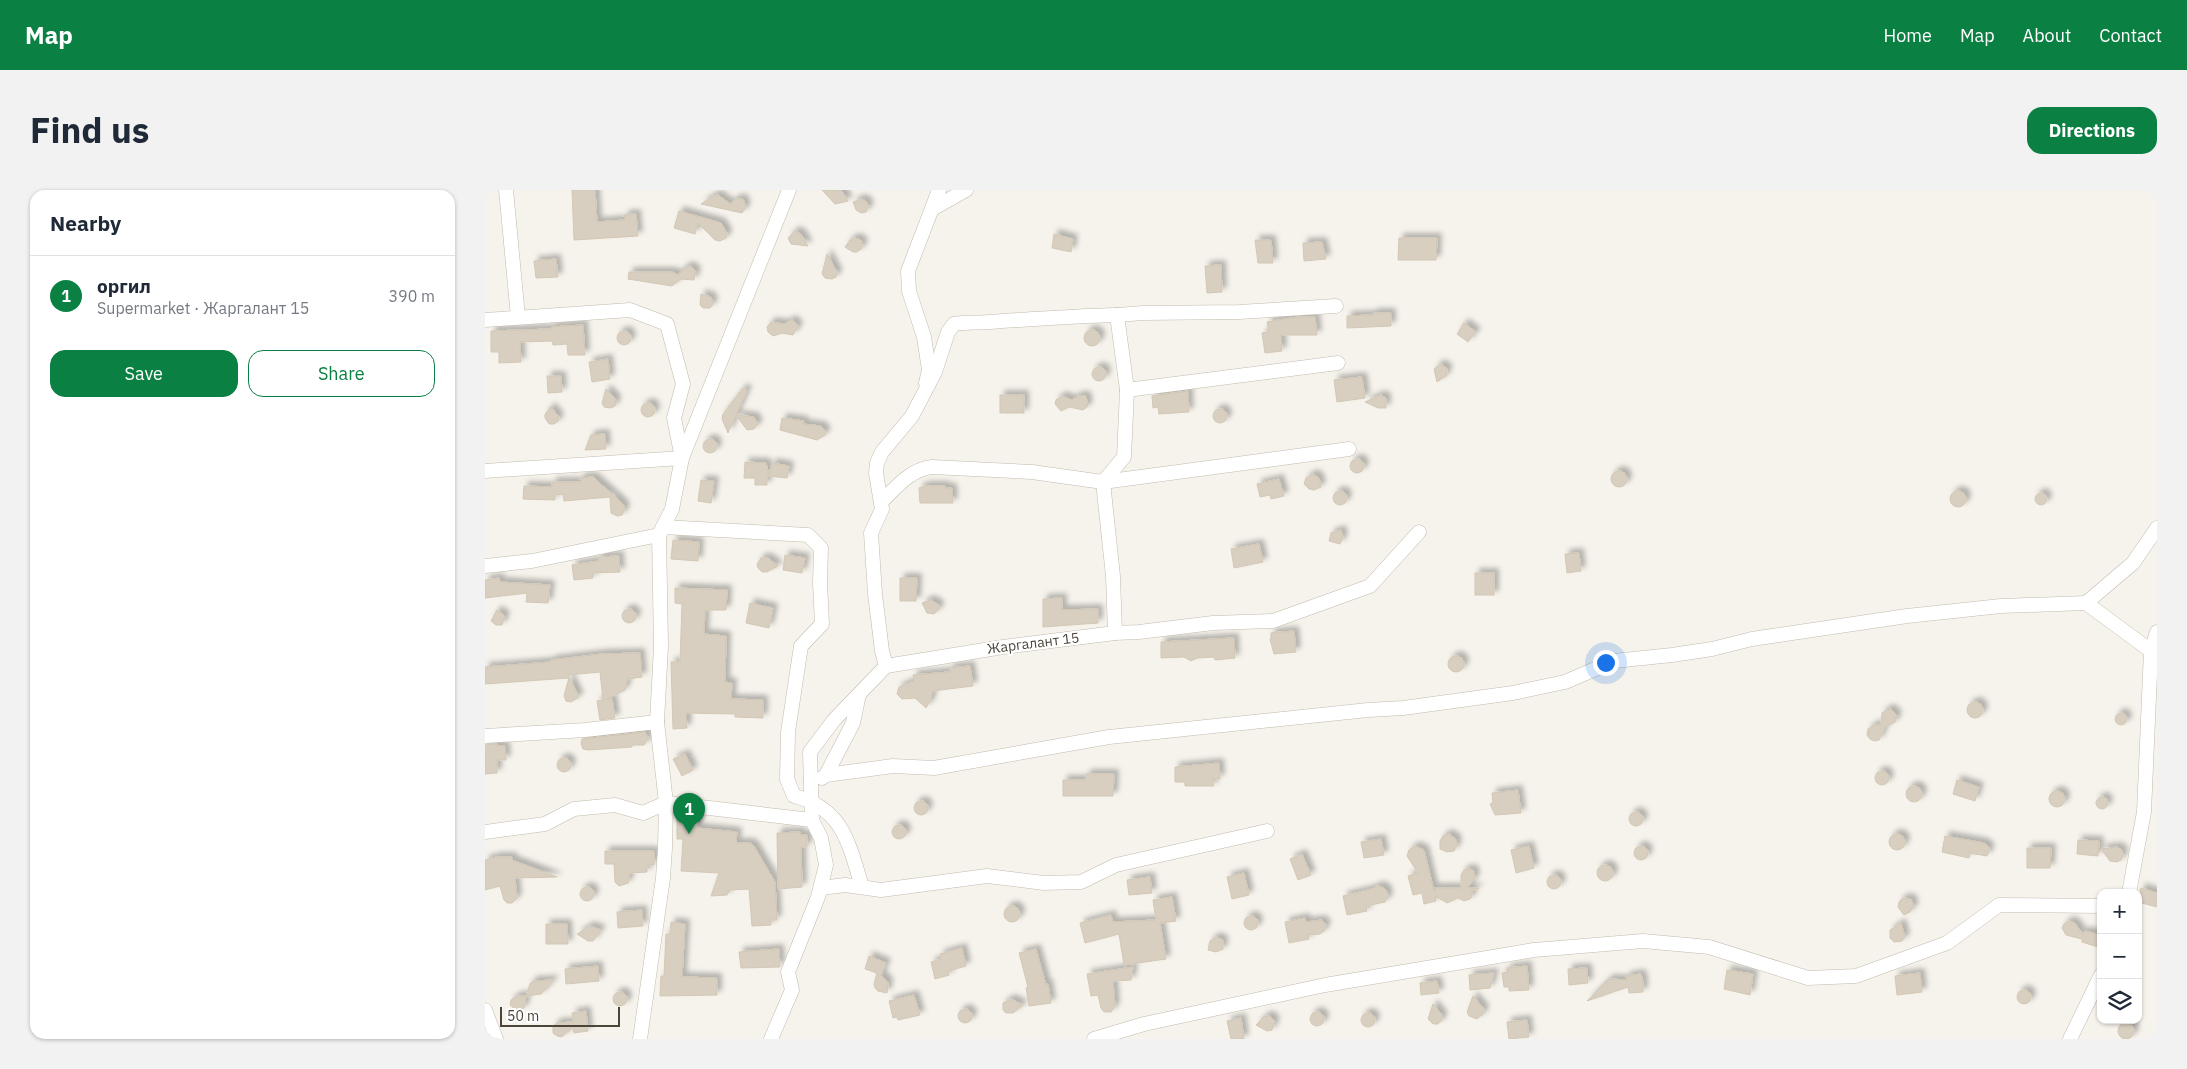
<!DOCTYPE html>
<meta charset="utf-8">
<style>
body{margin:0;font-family:"IBM Plex Sans",sans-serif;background:#f2f2f3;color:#1f2937}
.controls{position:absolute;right:15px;bottom:15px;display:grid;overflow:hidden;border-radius:10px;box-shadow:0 1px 4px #0004}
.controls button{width:45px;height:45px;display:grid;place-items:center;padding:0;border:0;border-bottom:1px solid #e0e1e3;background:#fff;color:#1f2937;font:25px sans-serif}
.scale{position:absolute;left:15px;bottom:12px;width:120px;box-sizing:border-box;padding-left:5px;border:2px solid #4b4439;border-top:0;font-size:14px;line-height:18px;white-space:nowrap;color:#4b4439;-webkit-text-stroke:4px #fff;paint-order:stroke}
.you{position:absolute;left:1120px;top:472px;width:18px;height:18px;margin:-12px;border:4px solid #fff;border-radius:50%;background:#1a73e8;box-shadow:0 0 0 8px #1a73e833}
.badge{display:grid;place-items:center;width:32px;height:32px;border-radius:50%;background:#0b8043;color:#fff;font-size:16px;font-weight:700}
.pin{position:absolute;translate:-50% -41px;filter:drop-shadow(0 1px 2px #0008)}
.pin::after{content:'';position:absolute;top:26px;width:18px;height:15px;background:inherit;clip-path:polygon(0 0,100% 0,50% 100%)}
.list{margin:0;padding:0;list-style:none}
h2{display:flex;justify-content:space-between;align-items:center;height:65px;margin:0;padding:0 20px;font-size:21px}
h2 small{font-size:16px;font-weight:400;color:#747a83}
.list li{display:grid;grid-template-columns:32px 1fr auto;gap:15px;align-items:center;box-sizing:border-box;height:80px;padding:0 20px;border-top:1px solid #e0e1e3}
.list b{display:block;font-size:19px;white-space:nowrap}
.list p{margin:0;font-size:16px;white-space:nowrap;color:#747a83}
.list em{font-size:16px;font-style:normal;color:#747a83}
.actions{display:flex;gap:10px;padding:15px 20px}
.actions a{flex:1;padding:11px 0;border:1px solid #0b8043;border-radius:15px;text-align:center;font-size:18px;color:#0b8043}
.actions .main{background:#0b8043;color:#fff}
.icon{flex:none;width:28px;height:28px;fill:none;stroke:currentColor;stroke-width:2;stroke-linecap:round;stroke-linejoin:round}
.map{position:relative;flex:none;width:1672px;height:849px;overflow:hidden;border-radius:15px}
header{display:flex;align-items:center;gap:30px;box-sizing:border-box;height:70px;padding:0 25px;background:#0b8043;color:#fff}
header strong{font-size:24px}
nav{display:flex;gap:28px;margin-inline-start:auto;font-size:18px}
.intro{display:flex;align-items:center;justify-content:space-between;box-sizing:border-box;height:120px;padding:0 30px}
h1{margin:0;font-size:35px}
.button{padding:12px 22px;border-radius:15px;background:#0b8043;color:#fff;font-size:18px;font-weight:700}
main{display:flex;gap:30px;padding:0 30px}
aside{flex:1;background:#fff;border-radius:15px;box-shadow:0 1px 4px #0004}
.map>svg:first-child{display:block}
.building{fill:#d8cfc1;stroke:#d3c7b4;filter:url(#shadow)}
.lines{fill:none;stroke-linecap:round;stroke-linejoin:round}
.street-casing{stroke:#c2bbae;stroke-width:15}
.street{stroke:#fff;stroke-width:14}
.labels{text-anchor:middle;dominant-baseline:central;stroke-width:4;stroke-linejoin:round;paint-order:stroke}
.street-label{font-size:14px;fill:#4b4439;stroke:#fff}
</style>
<header>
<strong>Map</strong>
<nav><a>Home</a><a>Map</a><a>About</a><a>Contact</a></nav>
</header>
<div class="intro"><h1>Find us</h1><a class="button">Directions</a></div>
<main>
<aside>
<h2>Nearby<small></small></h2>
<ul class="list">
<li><span class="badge">1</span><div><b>оргил</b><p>Supermarket · Жаргалант 15</p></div><em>390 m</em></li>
</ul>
<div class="actions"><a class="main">Save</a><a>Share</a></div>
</aside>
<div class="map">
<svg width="1672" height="849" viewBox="0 0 1672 849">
<defs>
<filter id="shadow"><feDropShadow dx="4.5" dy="-4.5" stdDeviation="2.5" flood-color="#0004"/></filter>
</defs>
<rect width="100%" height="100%" fill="#f6f3ec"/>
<!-- building -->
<g class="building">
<path d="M87 0H110L112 32 140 30 139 25 151 24 153 46 89 50Z"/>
<path d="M337 0 357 1 363 11 350 14Z"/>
<path d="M233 5 245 14 251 9H258L261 17 257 23 216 14 228 6Z"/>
<path d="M376 9 381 11 384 16 381 22 376 23 371 20 368 12Z"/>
<path d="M194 21 236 33 242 43 241 48 235 51 230 50 213 33 210 44 189 38Z"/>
<path d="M310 41 316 44 323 56 306 54 303 48Z"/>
<path d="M569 44 588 49 586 62 567 58Z"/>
<path d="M369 48 376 50 378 55 376 59 372 62H368L360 57 365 50Z"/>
<path d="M914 48H952L951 70H913Z"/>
<path d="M770 50H786L788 73H773Z"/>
<path d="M837 52 841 69 819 71 818 53Z"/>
<path d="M342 64 352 82 351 87 347 89 340 88 337 84Z"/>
<path d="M71 69 73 87 51 88 49 71Z"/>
<path d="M736 75 737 102 722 103 720 76Z"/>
<path d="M205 76 211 81 209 90 196 89 187 96 143 89 144 82H187L193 85 199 78Z"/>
<path d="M216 104 226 107 228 114 225 118H218L215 115Z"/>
<path d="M888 123H906V136L862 138V126L888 125Z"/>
<path d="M813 127H830L832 145H796L797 161 780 163 777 143 784 142 782 132Z"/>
<path d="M307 130 311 133 313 137 308 145 297 143 288 146 283 142 282 137 286 132 299 134Z"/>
<path d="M979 133 991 142 983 152 972 144Z"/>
<path d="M98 135 100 165H83L82 154 68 155 67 151 35 152 36 172 14 173V162H6V141L67 139V137Z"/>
<circle cx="607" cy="148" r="8"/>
<circle cx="139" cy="148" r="7"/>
<path d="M123 169 125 189 107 192 104 172Z"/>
<path d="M955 174 962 178V181L961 186 952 192 949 179Z"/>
<circle cx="614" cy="184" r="7"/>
<path d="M62 186H76L77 202 63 203Z"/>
<path d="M877 187 880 208 852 212 849 190Z"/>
<path d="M258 198 262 200 251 225 269 227 273 234 269 239 262 240 251 225 243 243 237 229 238 224Z"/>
<path d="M121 199 131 209 130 216 126 218 119 217 117 213Z"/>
<path d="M703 201 704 222 674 224 673 217 668 218 667 206Z"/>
<rect x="515" y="205" width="24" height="18"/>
<path d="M896 205 901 208V218H893L880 212Z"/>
<path d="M577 206 587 210 593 206H601L603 216 598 220 584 217 576 221 570 214 571 210Z"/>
<circle cx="163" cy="220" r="7"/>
<path d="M66 217 74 227 73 231 69 234H64L60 228V224Z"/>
<circle cx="735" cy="226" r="7"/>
<path d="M297 228 319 231 318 234 336 236 340 240V245L332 250 295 240Z"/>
<path d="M120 244 121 259 100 260 106 245Z"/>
<circle cx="225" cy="256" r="7"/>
<circle cx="872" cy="276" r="7"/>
<path d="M260 272 281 273 284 285 287 273 304 276 302 288 282 286V295H270V288H259Z"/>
<circle cx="1134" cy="289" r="8"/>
<path d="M828 284 834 288 836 297 829 300 824 299 819 294 821 288Z"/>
<path d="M108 287 138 314 140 319 137 325 132 326 126 323 125 307 79 311 78 304 70 305V310L38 309 39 296 67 297V292H96L95 288Z"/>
<path d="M794 289 799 306 786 309 785 305 775 307 772 294Z"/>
<path d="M216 290 229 291 226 313 213 311Z"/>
<path d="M441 296H460V298H467L468 313H435L434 298Z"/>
<circle cx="1473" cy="309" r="8"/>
<circle cx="855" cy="308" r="7"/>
<circle cx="1556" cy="309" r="6"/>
<path d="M856 340 858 347 855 354 844 351 846 343Z"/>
<path d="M188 350 214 352 213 371 186 369Z"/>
<path d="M774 354 778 372 749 378 746 359Z"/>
<path d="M1094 363 1096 381 1082 383 1080 364Z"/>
<path d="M300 365 320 368 317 383 298 380Z"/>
<path d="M134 366 135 382 108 383V388L89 390 87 375 114 371V367Z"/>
<path d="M276 368H283L293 376 282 382H277L273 378 272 374Z"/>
<rect x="990" y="383" width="19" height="22"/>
<path d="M14 388 15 392 65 395 63 413 41 412 42 403 0 408V390Z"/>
<path d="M415 388H432L431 411H415Z"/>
<path d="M190 398 242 400 241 420H220L219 444 241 446 240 492 247 493 246 509 278 510V528L250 527V524L201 523 202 538 188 539 186 472H195L197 414 190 413Z"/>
<path d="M577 408V420L613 419V433L558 437V409Z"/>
<path d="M446 410 454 415V419L449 424 442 423 437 413Z"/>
<path d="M265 413 288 418 284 438 261 433Z"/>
<circle cx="144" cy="426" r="7"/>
<path d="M12 420 20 426 17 435H11L6 431Z"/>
<path d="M809 441 811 462 789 464 785 449H786V443Z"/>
<path d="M749 448 750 468 730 470 729 467 712 468 706 471 699 467 676 468V452Z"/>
<path d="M155 463 157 487 142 489 140 500 122 509H127L130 528 115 530 112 511 118 510 115 482 83 485 94 507 86 512 81 511 79 506 84 488 0 494V477L66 472V470L117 464Z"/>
<circle cx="971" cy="474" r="8"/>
<path d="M485 476 488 496 447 501 446 510 441 518 430 508 417 509 412 504 414 497 429 491 428 485 465 482V478Z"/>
<circle cx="1490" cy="520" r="8"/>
<path d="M1406 519 1412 525 1410 532 1400 537 1394 550 1389 551 1385 549 1382 545 1383 539 1387 536 1396 534 1397 523 1401 520Z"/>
<circle cx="1636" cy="529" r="6"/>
<path d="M160 542 163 547 161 552 159 555H147V557L103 560 98 559 96 554 97 549Z"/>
<path d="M12 554V556H20L21 570H12V583L0 584V555Z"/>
<path d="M200 564 208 580 197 586 188 569Z"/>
<circle cx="79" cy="575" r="7"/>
<path d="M734 573 735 589H727L729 596H700V592H690V577Z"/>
<circle cx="1397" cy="588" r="7"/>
<path d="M601 584H629L628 606H578V590H601Z"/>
<path d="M1472 590 1494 597 1490 611 1468 604Z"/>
<circle cx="1429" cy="604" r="8"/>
<path d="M1033 600 1036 623 1010 625 1005 614 1008 613 1007 603Z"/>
<circle cx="1572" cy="609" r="8"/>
<circle cx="1617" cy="613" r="6"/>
<circle cx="436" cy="618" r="7"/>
<circle cx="1151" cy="629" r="7"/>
<path d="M192 626H213L212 638 252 642 251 653H265L269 656 290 692 292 730H286V735L267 736 264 699 245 700 242 705 226 706 234 683 196 681 198 649H192Z"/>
<circle cx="414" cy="642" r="7"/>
<path d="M315 642V645H322V657H316L317 697 293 699 292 643Z"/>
<path d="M964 644 971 649 972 655 969 661 962 662 955 659V651L958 646Z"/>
<circle cx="1412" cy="652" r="8"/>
<path d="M1460 646 1499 653 1504 657V662L1502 666 1485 663 1484 668 1457 662Z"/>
<path d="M896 649 899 665 879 668 876 652Z"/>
<path d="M1593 650 1614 651 1613 666 1592 664Z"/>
<circle cx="1156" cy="663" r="7"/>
<path d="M930 656 939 660 949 701 951 700 949 698H976V685L979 680 985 679 989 681 990 688 982 698H994L987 701V706L985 709 979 711 973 708 962 713 950 706 951 711 939 714 937 703 928 705 923 686 933 683 922 666 924 660Z"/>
<path d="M1044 656 1049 678 1031 683 1026 660Z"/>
<path d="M1632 657 1637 660 1638 665 1636 670 1632 672 1625 671 1616 659Z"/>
<path d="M1542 658H1566L1565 678H1542Z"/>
<path d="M120 661H169V675H162V682L145 683 143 693 134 696 130 692 129 674H120Z"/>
<path d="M817 664 826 685 813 690 805 669Z"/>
<path d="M12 667H27V670L72 687 30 688 32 708 27 713H22L19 710 15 696 0 700V670Z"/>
<circle cx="1120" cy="683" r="8"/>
<path d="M759 683 764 705 747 709 742 687Z"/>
<circle cx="1069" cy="692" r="7"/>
<path d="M665 687 667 703 644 705 642 690Z"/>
<path d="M892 696 898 697 902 701 903 707 900 712 881 716 882 721 862 725 858 706 887 699Z"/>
<circle cx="102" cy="704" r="7"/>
<path d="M1656 698 1672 703V717L1653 712Z"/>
<path d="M687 707 691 731 675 733 681 769 639 775 634 744 600 753 595 733 626 725 628 732 671 730 668 710Z"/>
<path d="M1418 708 1426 709 1429 716 1425 722 1419 725 1413 717 1414 712Z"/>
<circle cx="527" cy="724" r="8"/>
<path d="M157 720 158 736 133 738 132 722Z"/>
<circle cx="766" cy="733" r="7"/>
<path d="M820 728 821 732 837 730 841 735 839 741 835 744 823 745 824 749 804 753 800 732Z"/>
<path d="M1584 731 1590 733 1598 745 1600 741 1616 745V758L1597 752V749L1581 745 1577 738 1579 734Z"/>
<path d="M186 732 200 734 197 787 232 788V805L175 806 176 786H179L181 744H185Z"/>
<path d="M1416 733 1420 747 1417 751 1409 752 1405 748V740Z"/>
<path d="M61 734H82L83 754H61Z"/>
<path d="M105 736 116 740 108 751H103L92 744Z"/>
<path d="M731 747 738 750V759L731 762 723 760 725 751Z"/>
<path d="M477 758 481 776 463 781 464 785 450 789 446 772 456 769 455 764Z"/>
<path d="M294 759 295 777 256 778 254 762Z"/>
<path d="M551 759 561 795 563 794 566 813 544 816 541 798 543 797 534 763Z"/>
<path d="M384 766 401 773 396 785 403 792 402 803 393 801 390 798 389 794 392 783 380 779Z"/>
<path d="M113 776 114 791 81 794 80 779Z"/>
<path d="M1042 776 1044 800 1024 801V797H1019L1017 783 1023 782 1022 778Z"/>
<path d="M648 777 646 790 628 791 630 816 626 822H619L616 818 613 805 606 806 602 784Z"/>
<path d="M1102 778 1103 793 1084 795 1083 779Z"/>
<path d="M1242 780 1268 784 1265 805 1239 799Z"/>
<path d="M1009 783 1005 798 985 800 984 785Z"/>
<path d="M1435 783 1437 802 1412 805 1410 786Z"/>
<path d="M1156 784 1158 792V802L1144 803 1143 797 1102 811 1124 789 1142 790 1141 786Z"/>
<path d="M69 790 56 804 41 806 45 794 48 791Z"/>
<path d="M952 791 954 803 936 805 935 793Z"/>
<circle cx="1539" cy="807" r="7"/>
<circle cx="135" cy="809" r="7"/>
<path d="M429 805 435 825 413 830 412 827 408 828 404 811Z"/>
<path d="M32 806H41L39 818 32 821 25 815 26 810Z"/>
<path d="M988 806 999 819 998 824 992 829 984 826 982 822Z"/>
<path d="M526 809 538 815 528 823H521L518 820V813Z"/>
<path d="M948 814 957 825V830L953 834H948L943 829Z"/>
<circle cx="480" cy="826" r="7"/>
<path d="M101 821 103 841 89 843 88 837 77 847 72 846 68 843V836L72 833 88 832 87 823Z"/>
<circle cx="832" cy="829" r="7"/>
<circle cx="883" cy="830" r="7"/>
<path d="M780 826H785L790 831 787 840 782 841 771 835Z"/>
<path d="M756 828 759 849H746L742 831Z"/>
<path d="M1042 830 1044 847 1024 849 1022 832Z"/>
<circle cx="1641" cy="841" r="8"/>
</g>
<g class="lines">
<defs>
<g id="street">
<path d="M21 0 33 127"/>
<path d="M449 18 481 0"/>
<path d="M0 130 145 120 182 134 198 194 189 228 197 268 0 281"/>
<path d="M441 193 444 180 439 147 424 101 423 81 454 0"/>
<path d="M642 200 853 173"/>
<path d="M396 312C412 297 424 280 447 277L547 282 618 292 639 267 642 200 632 125 658 123 754 122 851 116"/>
<path d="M178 337 323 345 336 358 335 393 337 434 316 456 303 542 302 589 309 606C358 618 364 654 377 697"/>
<path d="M0 376 47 371 174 345"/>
<path d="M1601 413 1648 373 1672 338"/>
<path d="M630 443 628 386 618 292 864 259"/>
<path d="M401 476 397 461 390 404 386 343 397 319 391 283 392 273 397 262 427 226 450 182 463 142 469 134C481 132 492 133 504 132 547 129 589 126 632 125"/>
<path d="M0 546 100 540 172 532"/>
<path d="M341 585 408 576 449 578 624 547 883 520 918 518 1028 503 1080 492 1129 471 1187 465 1227 459 1267 449 1422 426 1516 416 1601 413 1666 461H1672"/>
<path d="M337 588 341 585 368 533 374 504"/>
<path d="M0 642 60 634 89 619 130 615 158 623 181 613 327 630"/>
<path d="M336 698 360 695 396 700 502 686 559 693 596 692 631 675 782 641"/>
<path d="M1644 703 1659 622 1666 461 1672 442"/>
<path d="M0 820 11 849"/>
<path d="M155 849 178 688 180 658 181 613 172 532 176 456 174 345 187 319 197 268 304 0"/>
<path d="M286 849 307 800 303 782 333 707 341 675 336 648 327 630 325 562 349 530 401 476 518 457 630 443 654 442 728 433 788 431 885 396 934 342"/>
<path d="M609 849 659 834 840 795 1049 760 1158 751 1224 757 1323 788 1371 786 1462 753 1514 715 1616 716"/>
<path d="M1585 849 1616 785"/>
</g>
</defs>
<!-- street casing -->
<use href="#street" class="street-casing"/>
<!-- street -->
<use href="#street" class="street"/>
</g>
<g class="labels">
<!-- street labels -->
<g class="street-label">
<text transform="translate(548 453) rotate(-7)">Жаргалант 15</text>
</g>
</g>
</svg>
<div class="controls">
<button>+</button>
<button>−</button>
<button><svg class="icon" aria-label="layers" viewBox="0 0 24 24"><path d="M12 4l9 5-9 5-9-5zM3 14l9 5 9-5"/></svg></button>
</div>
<div class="scale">50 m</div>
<div class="you"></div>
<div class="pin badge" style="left:204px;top:644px">1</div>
</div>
</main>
